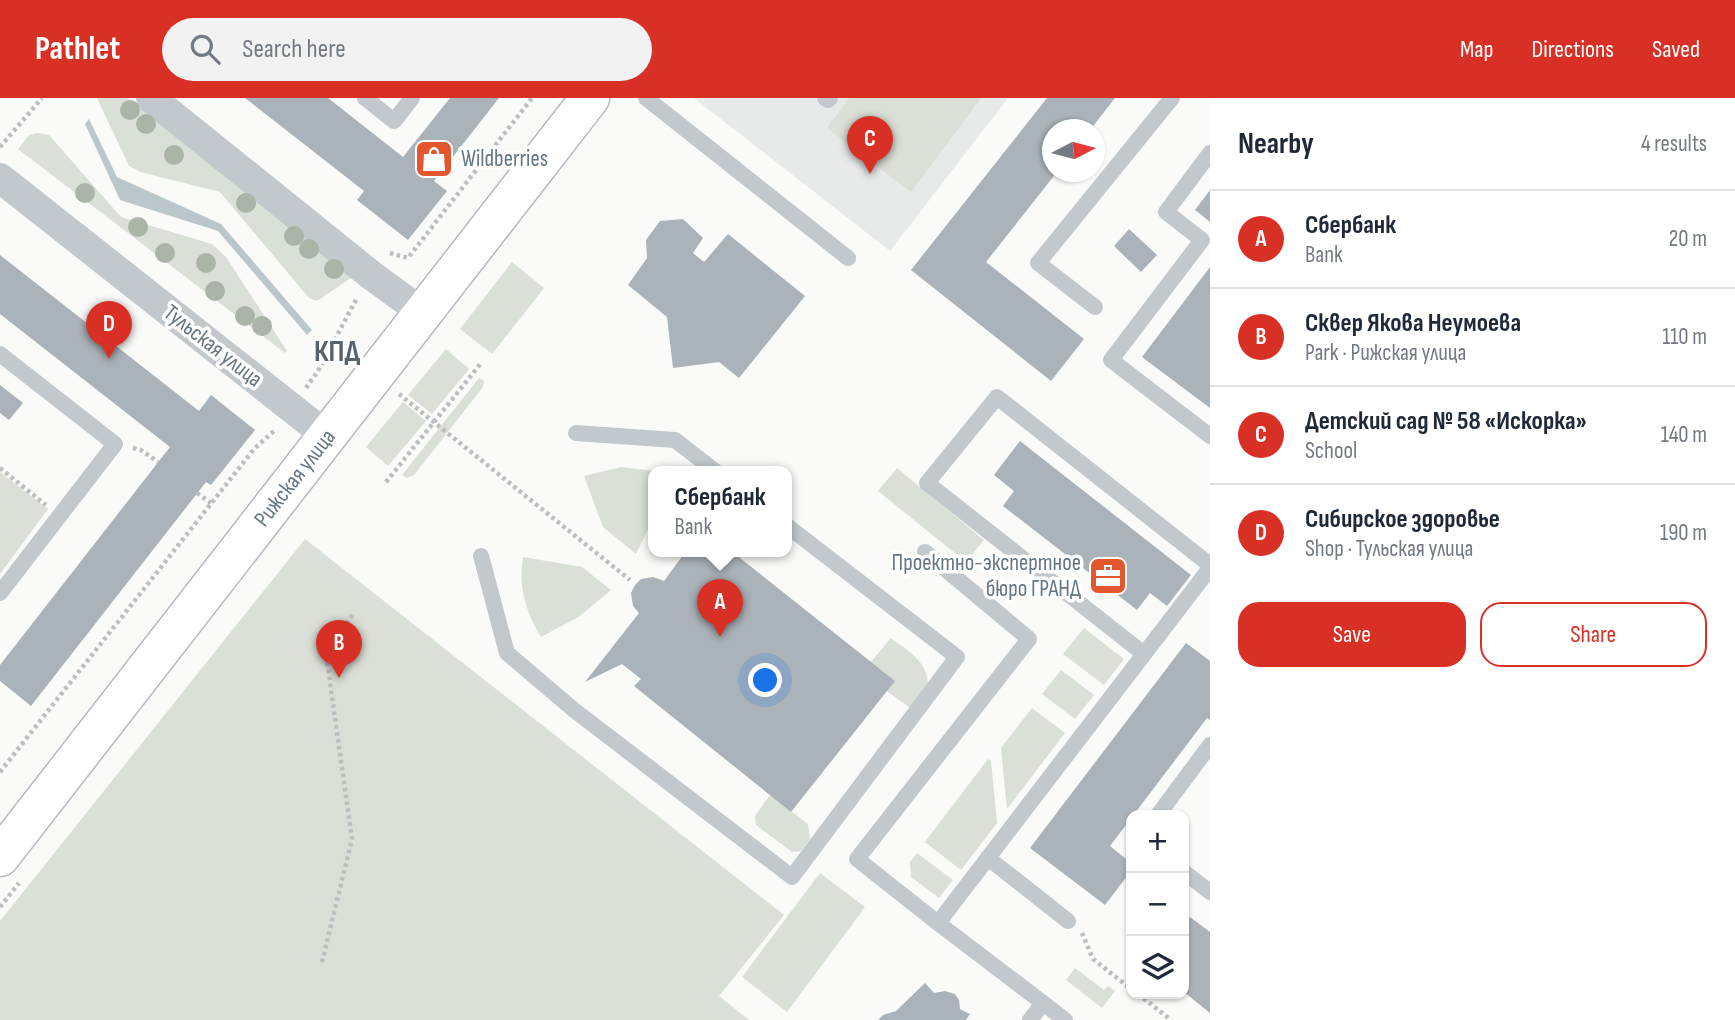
<!DOCTYPE html>
<meta charset="utf-8">
<style>
body{margin:0;font-family:"Sofia Sans Condensed",sans-serif;background:#f2f2f3;color:#1f2937}
.controls{position:absolute;right:21px;bottom:21px;display:grid;overflow:hidden;border-radius:14px;box-shadow:0 2px 5px #0004}
.controls button{width:63px;height:63px;display:grid;place-items:center;padding:0;border:0;border-bottom:2px solid #e0e1e3;background:#fff;color:#1f2937;font:35px sans-serif}
.compass{position:absolute;left:1042px;top:21px;width:63px;height:63px;border-radius:50%;background:#fff;box-shadow:0 2px 5px #0004;rotate:84deg}
.you{position:absolute;left:766px;top:583px;width:24px;height:24px;margin:-18px;border:5px solid #fff;border-radius:50%;background:#1a73e8;box-shadow:0 0 0 10px #1a73e833}
.badge{display:grid;place-items:center;width:46px;height:46px;border-radius:50%;background:#d93025;color:#fff;font-size:23px;font-weight:700}
.pin{position:absolute;translate:-50% -58px;filter:drop-shadow(0 2px 4px #0008)}
.pin::after{content:'';position:absolute;top:37px;width:24px;height:21px;background:inherit;clip-path:polygon(0 0,100% 0,50% 100%)}
.popup{position:absolute;left:648px;top:368px;width:144px;height:91px;box-sizing:border-box;display:grid;place-content:center;border-radius:14px;background:#fff;filter:drop-shadow(0 2px 5px #0005);font-size:23px;white-space:nowrap;color:#747a83}
.popup b{font-size:26px;color:#1f2937}
.popup::after{content:'';position:absolute;left:50%;top:100%;margin-left:-14px;border:14px solid transparent;border-top-color:#fff}
.list{margin:0;padding:0;list-style:none}
h2{display:flex;justify-content:space-between;align-items:center;height:91px;margin:0;padding:0 28px;font-size:30px}
h2 small{font-size:23px;font-weight:400;color:#747a83}
.list li{display:grid;grid-template-columns:46px 1fr auto;gap:21px;align-items:center;box-sizing:border-box;height:98px;padding:0 28px;border-top:2px solid #e0e1e3}
.list b{display:block;font-size:26px;white-space:nowrap}
.list p{margin:0;font-size:23px;white-space:nowrap;color:#747a83}
.list em{font-size:23px;font-style:normal;color:#747a83}
.actions{display:flex;gap:14px;padding:21px 28px}
.actions a{flex:1;padding:16px 0;border:2px solid #d93025;border-radius:21px;text-align:center;font-size:24px;color:#d93025}
.actions .main{background:#d93025;color:#fff}
.icon{flex:none;width:38px;height:38px;fill:none;stroke:currentColor;stroke-width:2;stroke-linecap:round;stroke-linejoin:round}
.map{position:relative;flex:none;width:1210px;height:922px;overflow:hidden}
header{display:flex;align-items:center;gap:42px;box-sizing:border-box;height:98px;padding:0 35px;background:#d93025;color:#fff}
header strong{font-size:33px}
nav{display:flex;gap:38px;margin-inline-start:auto;font-size:24px}
.search{width:490px;height:63px;background:#f2f2f3;display:flex;align-items:center;gap:18px;box-sizing:border-box;padding:0 24px;border-radius:38px;color:#747a83;font-size:26px}
main{display:flex}
aside{flex:1;background:#fff}
.map>svg:first-child{display:block}
.built{fill:#e8e9e9}
.green{fill:#dadfd7}
.water{fill:#bbc7cb}
.building{fill:#aab3b9}
.lines{fill:none;stroke-linecap:round;stroke-linejoin:round}
.secondary-casing{stroke:#b3babf;stroke-width:41}
.path{stroke:#bbbfc2;stroke-width:4.5;stroke-dasharray:3.5 3.5;stroke-linecap:butt}
.lane{stroke:#c3c8cc;stroke-width:16}
.street{stroke:#c3c8cc;stroke-width:30}
.secondary{stroke:#fff;stroke-width:38}
.tree{fill:#aab4a7}
.labels{text-anchor:middle;dominant-baseline:central;stroke-width:7;stroke-linejoin:round;paint-order:stroke}
.poi-label{font-size:23px;fill:#657683;stroke:#fff;text-anchor:start}
.street-label{font-size:23px;fill:#657683;stroke:#fff}
.district-label{font-size:30px;font-weight:bold;fill:#57646e;stroke:#fff}
</style>
<header>
<strong>Pathlet</strong>
<div class="search"><svg class="icon" aria-label="search" viewBox="0 0 24 24"><circle cx="10" cy="10" r="6"/><path d="M15 15l6 6"/></svg>Search here</div>
<nav><a>Map</a><a>Directions</a><a>Saved</a></nav>
</header>
<main>
<div class="map">
<svg width="1210" height="922" viewBox="0 0 1210 922">
<rect width="100%" height="100%" fill="#fafaf8"/>
<!-- built -->
<path class="built" d="M694 0H1008L890 153Z"/>
<!-- green -->
<g class="green">
<path d="M97 0H127L354 178 317 203 309 200 220 94 140 74 129 68Z"/>
<path d="M849 0H981L911 94 827 30Z"/>
<path d="M37 35 49 37 121 119 212 146 226 159 287 253 285 255 18 51 29 37Z"/>
<path d="M512 164 544 190 492 256 460 231Z"/>
<path d="M446 251 469 271 432 316 408 297Z"/>
<path d="M479 280 484 283 483 289 414 377 407 380 402 377Z"/>
<path d="M403 304 426 323 388 368 366 349Z"/>
<path d="M621 369 655 373H654L653 421 636 456 603 429 584 378Z"/>
<path d="M897 370 984 442 966 464 878 393Z"/>
<path d="M0 374 48 411 0 476Z"/>
<path d="M305 441 784 817 719 898 749 922H0V823Z"/>
<path d="M523 459 582 469 611 492 580 518 541 539C526 515 518 488 523 459Z"/>
<path d="M1084 530 1124 561 1104 587 1063 556Z"/>
<path d="M891 540C908 553 927 563 928 586L910 610 887 593 871 564Z"/>
<path d="M1061 572 1094 597 1075 621 1042 596Z"/>
<path d="M1032 610 1065 635 1007 711 1001 650Z"/>
<path d="M988 661 991 663 997 725 961 772 925 744Z"/>
<path d="M770 697 808 726 810 741 801 753 792 754 756 727 755 718Z"/>
<path d="M917 755 953 782 939 800 911 779 910 764Z"/>
<path d="M820 775 865 809 787 914 742 879Z"/>
<path d="M1075 870 1104 892 1108 888 1115 893 1102 910 1066 882Z"/>
</g>
<!-- water -->
<path class="water" d="M89 21 117 79 221 126 312 232 307 237 218 133 120 102 85 26Z"/>
<!-- building -->
<g class="building">
<path d="M245 0H328L403 59 450 0H499L434 83 447 93 408 142 357 102 364 93Z"/>
<path d="M1047 0H1115L1090 32H1052V74H1057L986 164 1084 241 1051 283 911 172Z"/>
<path d="M1210 92V124L1195 112Z"/>
<path d="M683 121 703 140 693 155 704 164 728 136 805 198 739 280 719 264 673 270 667 219 628 187 647 160 646 142 660 123Z"/>
<path d="M1129 131 1157 157 1141 174 1114 148Z"/>
<path d="M0 157 199 313 211 297 255 332 211 387 206 384 31 608 0 583V567L170 349 0 216Z"/>
<path d="M1210 169V310L1142 259Z"/>
<path d="M0 287 23 305 9 322 0 315Z"/>
<path d="M1020 343 1191 477 1167 508 1150 495 1137 512 1003 408 1014 393 994 377Z"/>
<path d="M686 453H711L727 467 735 456 895 583 791 714 634 588 641 581 622 566 585 584 639 515 633 508 631 495 635 487 641 481 653 479 664 483Z"/>
<path d="M1186 545 1210 563V622L1207 620 1110 748 1131 765V773L1105 807 1030 750Z"/>
<path d="M1190 819 1210 834V915L1184 894V827Z"/>
<path d="M925 885 934 895 945 893 955 896 959 902 960 911 970 916 966 922H878L883 917 896 913Z"/>
</g>
<g class="lines">
<defs>
<path id="secondary" d="M0 759 590 0"/>
</defs>
<!-- secondary casing -->
<use href="#secondary" class="secondary-casing"/>
<!-- path -->
<g class="path">
<path d="M0 49 42 0"/>
<path d="M390 155 408 160 532 0"/>
<path d="M306 290 318 273 357 200"/>
<path d="M399 296 630 482"/>
<path d="M133 350 141 352 158 364"/>
<path d="M0 370 46 407"/>
<path d="M386 384 482 264"/>
<path d="M197 395 211 405"/>
<path d="M0 674 254 351 276 331"/>
<path d="M0 809 19 785"/>
<path d="M1082 835 1093 861 1131 891"/>
<path d="M322 864 352 741 326 556 353 516"/>
<path d="M1138 896 1171 922"/>
</g>
<!-- lane -->
<g class="lane">
<path d="M365 0 394 23 412 0"/>
<path d="M646 0 848 160"/>
<path d="M825 0 828 2 830 0"/>
<path d="M1210 55 1166 114 1202 142 1111 262 1210 338"/>
<path d="M1095 209 1038 165 1172 0"/>
<path d="M0 256 115 346 0 495"/>
<path d="M576 335 675 342 715 373"/>
<path d="M925 454 1029 541 857 761 938 825"/>
<path d="M481 458 507 555 574 612 792 779 957 559 786 427"/>
<path d="M1144 556 927 385 997 299 1210 467"/>
<path d="M1158 717 1210 647"/>
<path d="M988 760 1068 823"/>
<path d="M1184 774 1210 794"/>
<path d="M1043 905 1065 922"/>
<path d="M1030 922 1043 905 938 825 1210 470"/>
</g>
<!-- street -->
<g class="street">
<path d="M151 0 371 177 423 215"/>
<path d="M0 80 327 338"/>
</g>
<!-- secondary -->
<use href="#secondary" class="secondary"/>
</g>
<!-- trees -->
<g class="tree">
<circle cx="130" cy="12" r="10"/>
<circle cx="146" cy="26" r="10"/>
<circle cx="174" cy="57" r="10"/>
<circle cx="85" cy="95" r="10"/>
<circle cx="246" cy="105" r="10"/>
<circle cx="138" cy="129" r="10"/>
<circle cx="294" cy="138" r="10"/>
<circle cx="309" cy="151" r="10"/>
<circle cx="165" cy="155" r="10"/>
<circle cx="206" cy="165" r="10"/>
<circle cx="334" cy="171" r="10"/>
<circle cx="215" cy="193" r="10"/>
<circle cx="245" cy="218" r="10"/>
<circle cx="262" cy="228" r="10"/>
</g>
<!-- icons -->
<defs>
<symbol id="shop-square" viewBox="-11 -11 22 22"><rect x="-9" y="-9" width="18" height="18" rx="4" fill="#e4572e" stroke="#fff"/><path d="M-5-2.5h2.3a2.7 3.5 0 0 1 5.4 0H5L5.5 6h-11ZM-1.5-2.5h3a1.5 2.3 0 0 0-3 0Z" fill="#fff"/></symbol>
<symbol id="office-square" viewBox="-11 -11 22 22"><rect x="-9" y="-9" width="18" height="18" rx="4" fill="#e4572e" stroke="#fff"/><path d="M-6-3h4V-5.5h4V-3h4V5H-6ZM-1-4.5V-3h2v-1.5ZM-6 0V1H6V0Z" fill="#fff"/></symbol>
</defs>
<g fill-rule="evenodd">
<use href="#shop-square" x="412" y="39" width="44" height="44"/>
<use href="#office-square" x="1086" y="456" width="44" height="44"/>
</g>
<g class="labels">
<!-- poi labels -->
<g class="poi-label">
<text x="461" y="61">Wildberries</text>
<text x="1081" y="465" text-anchor="end">Проектно-экспертное<tspan x="1081" dy="26">бюро ГРАНД</tspan></text>
</g>
<!-- street labels -->
<g class="street-label">
<text transform="translate(213 248) rotate(38)">Тульская улица</text>
<text transform="translate(295 380) rotate(-52)">Рижская улица</text>
</g>
<!-- district labels -->
<g class="district-label">
<text x="337" y="254">КПД</text>
</g>
</g>
</svg>
<div class="controls">
<button>+</button>
<button>−</button>
<button><svg class="icon" aria-label="layers" viewBox="0 0 24 24"><path d="M12 4l9 5-9 5-9-5zM3 14l9 5 9-5"/></svg></button>
</div>
<svg class="compass" viewBox="-18 -18 36 36"><path d="M0-13l5 13h-10z" fill="#e53935"/><path d="M0 13l5-13h-10z" fill="#747a83"/></svg>
<div class="you"></div>
<div class="pin badge" style="left:720px;top:539px">A</div>
<div class="popup"><b>Сбербанк</b>Bank</div>
<div class="pin badge" style="left:339px;top:580px">B</div>
<div class="pin badge" style="left:870px;top:76px">C</div>
<div class="pin badge" style="left:109px;top:261px">D</div>
</div>
<aside>
<h2>Nearby<small>4 results</small></h2>
<ul class="list">
<li><span class="badge">A</span><div><b>Сбербанк</b><p>Bank</p></div><em>20 m</em></li>
<li><span class="badge">B</span><div><b>Сквер Якова Неумоева</b><p>Park · Рижская улица</p></div><em>110 m</em></li>
<li><span class="badge">C</span><div><b>Детский сад № 58 «Искорка»</b><p>School</p></div><em>140 m</em></li>
<li><span class="badge">D</span><div><b>Сибирское здоровье</b><p>Shop · Тульская улица</p></div><em>190 m</em></li>
</ul>
<div class="actions"><a class="main">Save</a><a>Share</a></div>
</aside>
</main>
